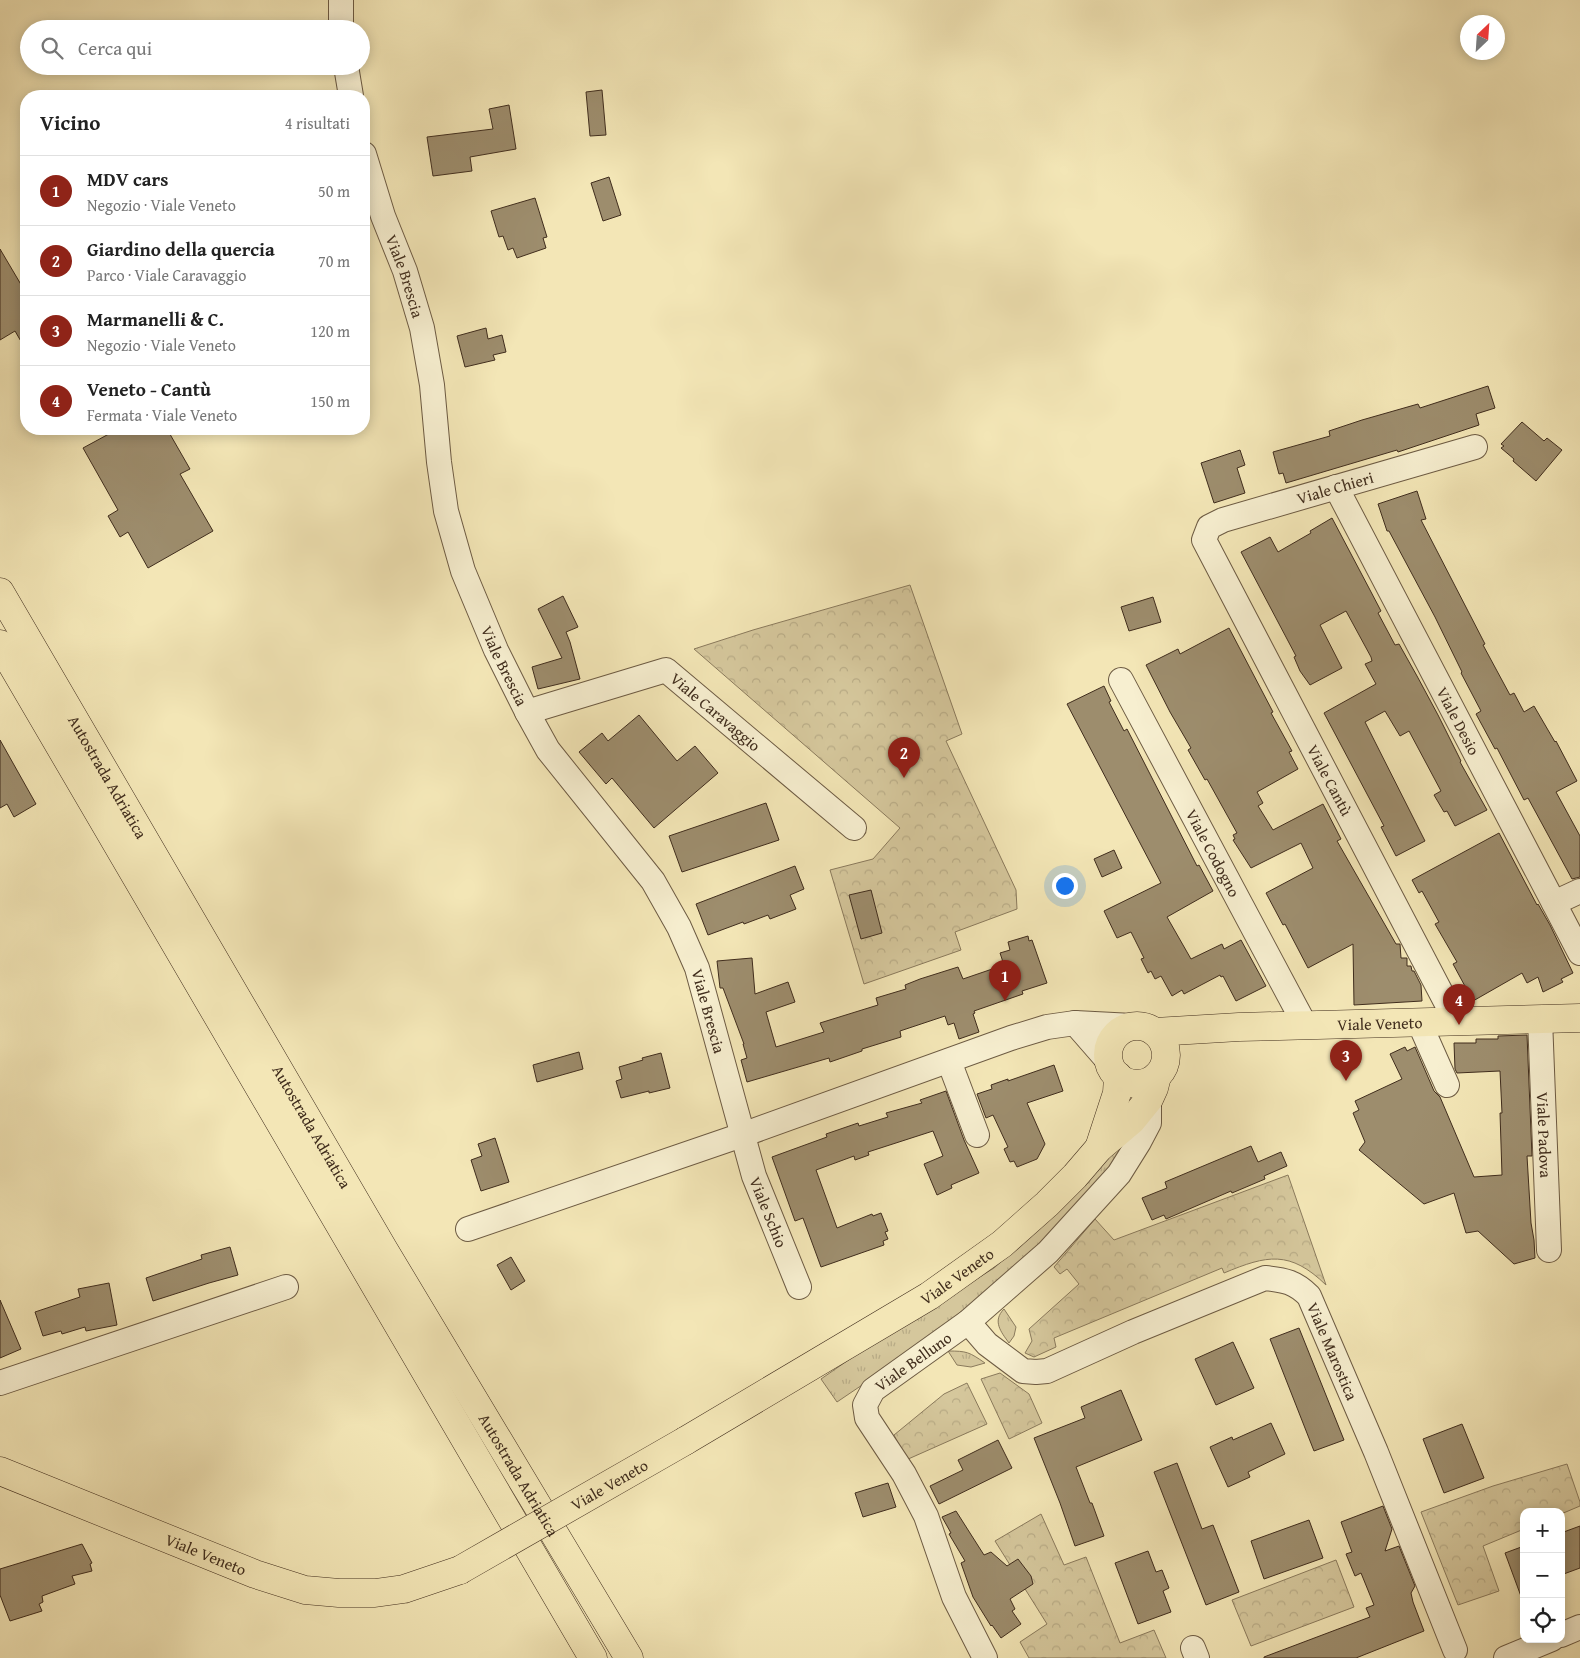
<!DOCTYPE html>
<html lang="it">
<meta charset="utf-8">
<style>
body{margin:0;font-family:"Gentium Book Plus",serif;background:#f2f2f2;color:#222}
.controls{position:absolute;right:15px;bottom:15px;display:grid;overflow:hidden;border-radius:10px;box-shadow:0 2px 12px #0003}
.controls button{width:45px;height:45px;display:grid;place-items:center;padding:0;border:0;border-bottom:1px solid #e0e0e0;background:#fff;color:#222;font:25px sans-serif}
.compass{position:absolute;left:1460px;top:15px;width:45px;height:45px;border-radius:50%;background:#fff;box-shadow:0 2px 12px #0003;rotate:25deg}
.you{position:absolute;left:1064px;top:885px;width:18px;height:18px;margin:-12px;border:4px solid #fff;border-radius:50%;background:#1a73e8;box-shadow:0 0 0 8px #1a73e833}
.badge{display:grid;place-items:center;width:32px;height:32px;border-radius:50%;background:#8f2418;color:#fff;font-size:16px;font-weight:700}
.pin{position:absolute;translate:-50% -41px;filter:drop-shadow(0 1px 2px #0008)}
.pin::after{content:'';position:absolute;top:26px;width:18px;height:15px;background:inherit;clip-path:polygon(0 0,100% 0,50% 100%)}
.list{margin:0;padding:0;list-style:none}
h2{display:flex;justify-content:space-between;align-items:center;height:65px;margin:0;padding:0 20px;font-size:21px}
h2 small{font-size:16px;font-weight:400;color:#767676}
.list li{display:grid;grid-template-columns:32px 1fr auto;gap:15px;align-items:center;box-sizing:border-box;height:70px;padding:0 20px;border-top:1px solid #e0e0e0}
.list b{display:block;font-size:19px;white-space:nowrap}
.list p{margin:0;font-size:16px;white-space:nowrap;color:#767676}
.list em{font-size:16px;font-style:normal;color:#767676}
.icon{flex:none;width:28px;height:28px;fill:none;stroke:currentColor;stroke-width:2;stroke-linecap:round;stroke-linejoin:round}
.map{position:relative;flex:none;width:1580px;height:1658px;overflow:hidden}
.search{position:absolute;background:#fff;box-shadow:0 2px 12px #0003;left:20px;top:20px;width:350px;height:55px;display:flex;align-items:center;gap:12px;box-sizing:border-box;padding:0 18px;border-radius:28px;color:#767676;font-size:19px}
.panel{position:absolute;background:#fff;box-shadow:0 2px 12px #0003;left:20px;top:90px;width:350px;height:345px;border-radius:20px}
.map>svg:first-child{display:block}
.grass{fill:url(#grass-tufts);stroke:#8a7a5c}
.park{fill:url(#park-crowns);stroke:#8a7a5c}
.building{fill:#9d8d6d;stroke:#402d1d}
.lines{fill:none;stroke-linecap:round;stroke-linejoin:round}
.minor-casing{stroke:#6d5b43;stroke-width:26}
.major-casing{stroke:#402d1d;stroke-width:29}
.highway-casing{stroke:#402d1d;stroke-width:29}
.minor{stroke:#f7efd0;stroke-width:24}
.major{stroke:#f3e6b6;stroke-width:28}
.highway{stroke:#f3e6b6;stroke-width:28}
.major-bridge-casing{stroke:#402d1d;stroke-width:29;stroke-linecap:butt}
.major-bridge{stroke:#f3e6b6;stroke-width:28}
.labels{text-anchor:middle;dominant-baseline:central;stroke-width:4;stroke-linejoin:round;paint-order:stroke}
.street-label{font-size:16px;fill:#402d1d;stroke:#f7efd0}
</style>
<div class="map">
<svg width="1580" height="1658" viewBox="0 0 1580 1658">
<defs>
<pattern id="grass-tufts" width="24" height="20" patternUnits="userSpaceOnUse" patternTransform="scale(1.25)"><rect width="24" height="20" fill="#d5c79c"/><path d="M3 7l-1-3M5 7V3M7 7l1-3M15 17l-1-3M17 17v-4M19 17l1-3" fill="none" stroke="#b8ab86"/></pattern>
<pattern id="park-crowns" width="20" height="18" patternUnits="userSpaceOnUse" patternTransform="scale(1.25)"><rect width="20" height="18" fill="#d5c79c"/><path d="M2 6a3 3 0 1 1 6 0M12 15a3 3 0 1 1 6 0" fill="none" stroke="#b8ab86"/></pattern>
</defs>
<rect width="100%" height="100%" fill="#f3e6b6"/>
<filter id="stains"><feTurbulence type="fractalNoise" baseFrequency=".004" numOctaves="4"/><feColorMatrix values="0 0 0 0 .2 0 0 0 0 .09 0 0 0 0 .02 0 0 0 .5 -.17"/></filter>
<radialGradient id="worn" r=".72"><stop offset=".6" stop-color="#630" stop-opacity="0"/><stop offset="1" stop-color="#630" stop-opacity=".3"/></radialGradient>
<!-- grass -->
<g class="grass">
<path d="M1126 1130 1127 1145 1093 1189 1051 1238 939 1333 837 1402 821 1379 860 1352 994 1268 1029 1237Z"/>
<path d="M1004 1309 1016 1327 1014 1336 1009 1343C1001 1332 992 1321 1004 1309Z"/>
<path d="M948 1351C967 1351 969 1352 985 1363L971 1367 957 1365Z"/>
</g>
<!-- park -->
<g class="park">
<path d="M910 585 962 734 946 741 1016 890 1017 909 955 932 961 950 864 984 830 870 873 859 900 828 694 649 753 630Z"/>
<path d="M1288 1175 1326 1285C1290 1250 1267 1255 1224 1273L1222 1268 1054 1338 1056 1347 1034 1357 1025 1353 1032 1341 1029 1329 1079 1284 1067 1269 1060 1274 1054 1267 1095 1219 1114 1240Z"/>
<path d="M1000 1373 1029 1394 1042 1423 1009 1439 981 1379Z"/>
<path d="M967 1383 987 1424 906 1460 894 1435 944 1394Z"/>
<path d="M1567 1464 1580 1502V1506L1561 1514V1512H1524V1529L1483 1546 1499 1591 1458 1605 1421 1512 1493 1486Z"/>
<path d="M1041 1514 1064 1565 1086 1557 1120 1643 1154 1630 1166 1658H1029L1020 1642 1047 1624 995 1541Z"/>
<path d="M1336 1560 1354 1607 1251 1646 1232 1600Z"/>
</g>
<!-- building -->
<g class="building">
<path d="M602 90 606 135 590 136 586 92Z"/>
<path d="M509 105 516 149 470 157 472 171 433 176 427 137 493 129 489 109Z"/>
<path d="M609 177 621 215 603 221 591 183Z"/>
<path d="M535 198 547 237 543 238 546 248 517 258 513 248 508 250 503 236 499 237 491 211Z"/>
<path d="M0 249 26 293V350L15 331 0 340Z"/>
<path d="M486 328 488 339 502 335 506 352 493 355 495 360 465 367 457 336Z"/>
<path d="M1488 386 1495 408 1476 414 1479 425 1398 452 1397 450 1286 483 1283 473 1279 474 1273 452 1330 436 1329 431 1362 420 1418 404 1420 408Z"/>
<path d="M1522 422 1544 441 1547 438 1562 450 1536 481 1513 461 1514 459 1501 448 1504 446 1501 444Z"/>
<path d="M118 429H167L190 469 180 474 213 531 148 568 128 532 120 537 108 516 118 510 83 448Z"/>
<path d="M1240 450 1245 465 1237 468 1245 493 1214 503 1201 463Z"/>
<path d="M1417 491 1426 519 1421 520 1485 644 1483 645 1510 695 1514 693 1524 712 1534 706 1555 742 1556 741 1577 781 1556 792 1580 836V877L1572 879 1528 798 1524 800 1497 748 1495 749 1476 714 1481 711 1461 673 1462 672 1435 617 1389 531H1387L1378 504Z"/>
<path d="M1332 518 1370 590 1381 611 1378 613 1395 645 1399 644 1417 676 1438 715 1461 761 1460 762 1487 810 1455 826 1447 811 1444 812 1434 795 1441 791 1409 731 1400 736 1385 711 1365 722 1425 841 1396 856 1381 827 1384 826 1324 713 1376 684 1365 664 1372 661 1371 657 1346 611 1320 625 1342 668 1310 685 1300 671 1294 657 1296 656 1241 552 1270 537 1278 552 1311 533 1310 531Z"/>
<path d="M563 596 578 627 566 632 570 642 580 679 538 689 532 667 562 658 538 609Z"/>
<path d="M1153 597 1161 622 1129 631 1121 607Z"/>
<path d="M1229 628 1273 712 1271 713 1292 751 1289 752 1298 769 1257 792 1263 803 1258 806 1273 830 1323 804 1341 839 1337 841 1396 944H1400L1401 958H1407V966H1411L1412 971H1414L1421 985 1422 1001 1354 1005 1353 944 1308 968 1285 924 1283 925 1266 893 1313 868 1301 843 1251 868 1233 840 1235 839 1233 835 1237 833 1207 779 1205 780 1188 750 1191 748 1170 712 1146 665 1178 649 1180 654Z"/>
<path d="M1104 686 1111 701 1109 702 1124 731 1127 729 1197 866 1199 865 1213 891 1167 917 1191 959 1222 944 1224 949 1241 940 1266 986 1236 1001 1223 976 1221 977 1220 975 1184 994 1182 990 1172 996 1161 976 1155 979 1151 971 1148 973 1141 959 1144 958 1131 932 1117 938 1104 911 1161 883 1067 704Z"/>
<path d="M639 715 677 761 695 746 718 773 654 828 612 778 606 784 579 752 602 733 608 741Z"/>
<path d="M0 740 36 804 14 817 7 804 0 808Z"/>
<path d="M766 803 779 840 682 872 669 836Z"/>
<path d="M1499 833 1537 905 1538 904 1550 925 1573 973 1561 979 1563 982 1543 992 1538 977 1527 983 1522 973 1473 1001 1453 964 1457 962 1435 924 1439 922 1422 891 1419 893 1412 880Z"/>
<path d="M1114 850 1122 868 1102 877 1094 859Z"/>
<path d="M795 866 804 889 790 895 796 909 770 919 768 915 744 924 743 922 708 935 696 904Z"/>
<path d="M871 890 882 933 861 939 849 895Z"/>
<path d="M1028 936 1029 941 1032 940 1047 983 1022 991 1023 994 974 1011 975 1013 973 1014 979 1032 959 1039 954 1023 948 1025 945 1016 900 1031 901 1037 862 1049V1051L830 1062 829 1058 747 1082 741 1060 747 1058 743 1044H744L723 988H720L717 961 752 958 755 994 788 982 795 1002 766 1012 776 1047 824 1032 820 1023 878 1005 876 998 906 989 905 985 920 979 958 967 963 979 1004 965 1000 953 1010 950 1008 942Z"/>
<path d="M1527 1035 1532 1156H1527L1531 1223 1534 1240 1535 1258 1514 1264 1478 1231 1466 1233 1454 1193 1424 1204 1359 1150 1365 1142 1353 1113 1359 1110 1355 1101 1402 1079 1390 1054 1405 1047 1407 1051 1415 1047 1434 1091 1440 1097 1474 1177 1502 1175 1500 1113H1502L1500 1071 1457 1073 1455 1069 1454 1043H1476V1039H1498V1036Z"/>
<path d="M579 1052 583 1069 537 1082 533 1065Z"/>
<path d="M661 1053 670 1088 649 1093V1091L621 1098 616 1081 622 1079 619 1067 643 1060 642 1058Z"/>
<path d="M1054 1065 1063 1091 1027 1103 1045 1144 1037 1159 1017 1167 1014 1161 1010 1162 1004 1149 1008 1147 993 1115 986 1118 977 1094 992 1089 991 1085 1008 1079V1081Z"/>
<path d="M946 1091 964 1140 979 1173 951 1185 952 1188 937 1195 924 1164 943 1156 933 1131 868 1152 869 1155 855 1160 854 1156 816 1170 837 1228 872 1214 873 1216 881 1213 888 1231 885 1232 888 1239 883 1241 884 1245 821 1267 803 1218 795 1221 772 1157 827 1137 826 1134 858 1123 859 1126 888 1117 886 1113 922 1103 920 1100Z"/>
<path d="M495 1138 509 1182 481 1191 471 1160 482 1156 478 1144Z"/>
<path d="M1251 1146 1258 1162 1281 1152 1287 1166 1264 1176 1265 1179 1232 1193 1231 1191 1166 1219 1164 1215 1152 1220 1142 1198 1167 1188 1165 1182Z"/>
<path d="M230 1247 238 1275 209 1283 153 1301 146 1278 202 1259 201 1255Z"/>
<path d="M511 1257 525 1281 511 1290 497 1265Z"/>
<path d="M109 1283 117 1325 86 1331 85 1327 62 1334 61 1331 43 1336 35 1312 80 1297 78 1289Z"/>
<path d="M0 1300 21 1349 0 1358Z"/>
<path d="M1299 1328 1344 1440 1314 1451 1270 1339Z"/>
<path d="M1233 1342 1254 1388 1216 1405 1195 1359Z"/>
<path d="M1121 1390 1142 1440 1076 1467 1090 1503H1092L1104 1536 1075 1546 1060 1503 1034 1438 1085 1418 1081 1407Z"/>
<path d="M1271 1423 1285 1454 1248 1472 1250 1477 1228 1487 1210 1447 1232 1437 1233 1440Z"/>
<path d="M1462 1424 1484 1478 1444 1493 1423 1439Z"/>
<path d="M998 1440 1012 1468 939 1504 930 1486 963 1470 958 1460Z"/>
<path d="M1177 1463 1202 1529 1213 1525 1239 1592 1206 1605 1154 1472Z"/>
<path d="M888 1483 896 1507 863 1517 855 1493Z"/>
<path d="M1383 1506 1392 1529 1385 1551 1399 1546 1415 1586 1411 1593 1413 1602 1424 1631 1356 1658H1264V1657L1370 1617 1366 1608 1374 1605 1361 1573 1355 1576 1346 1554 1352 1552 1341 1522Z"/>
<path d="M956 1511 984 1555 991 1552 1007 1566 1018 1559 1031 1576 1033 1584 1010 1599 1015 1609 1012 1611 1021 1624 1001 1638 992 1625 991 1626 973 1597 961 1563 965 1561 949 1534 951 1533 942 1517Z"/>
<path d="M1309 1520 1323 1558 1264 1579 1251 1541Z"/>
<path d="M1580 1526V1568L1561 1575V1533Z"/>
<path d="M82 1544 92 1563 90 1564 92 1571 72 1576 75 1584 42 1596 43 1602 39 1604 42 1611 10 1621 0 1595V1569Z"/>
<path d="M1524 1546V1598L1522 1599 1505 1553Z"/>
<path d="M1148 1551 1156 1572 1162 1570 1169 1588 1163 1591 1171 1612 1138 1624 1115 1563Z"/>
</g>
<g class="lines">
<defs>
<g id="minor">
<path d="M341 0V29"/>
<path d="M346 66 351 96"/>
<path id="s1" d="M364 154 383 216 405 271 422 328 432 385 439 462 446 511 463 571 496 650 527 712 548 750 653 881 679 927 697 968 754 1176 799 1287"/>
<path id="s2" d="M1336 487 1580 953"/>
<path id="s3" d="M1121 680 1305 1025"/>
<path id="s4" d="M527 712 666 670 854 828"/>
<path d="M1554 903 1580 891"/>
<path id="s5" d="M1540 1019 1549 1250"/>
<path id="s6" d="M1453 1021 1448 1006 1204 540 1209 527 1223 520 1475 447"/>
<path d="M1419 1022 1447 1085"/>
<path d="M949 1061 977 1135"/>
<path d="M1109 1062 1075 1023 1133 1026"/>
<path d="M468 1229 742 1135 1011 1038 1047 1027 1075 1023"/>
<path id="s7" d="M968 1322 987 1344 1023 1371 1036 1372 1047 1371 1133 1332 1265 1278C1285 1280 1295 1282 1309 1296L1376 1452 1455 1650"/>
<path d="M0 1383 286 1287"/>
<path d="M1561 1635 1580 1627"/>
<path d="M1193 1648 1197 1658"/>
<path id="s8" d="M985 1658 954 1597 926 1516 904 1474 867 1418 865 1405 873 1390 968 1322 1048 1252 1119 1174 1139 1142 1149 1123V1099"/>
<path d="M1506 1658 1552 1639"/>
</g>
<g id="major">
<circle cx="1137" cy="1055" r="29"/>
<path id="s9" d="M1155 1032 1239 1027 1580 1018"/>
<path d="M1099 1148 1117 1093 1118 1076"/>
<path id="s10" d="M685 1441 929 1296 1002 1244 1047 1204 1075 1176 1099 1148 1132 1120 1149 1099 1154 1088 1157 1076"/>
<path id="s11" d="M0 1471 255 1574 305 1590 339 1593H375L404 1589 460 1570"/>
</g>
<g id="highway">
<path id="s12" d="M0 592 384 1250 629 1658"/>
<path d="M0 644 593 1658"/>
</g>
</defs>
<!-- minor casing -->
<use href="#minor" class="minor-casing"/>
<!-- major casing -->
<use href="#major" class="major-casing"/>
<!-- highway casing -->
<use href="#highway" class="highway-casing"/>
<!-- minor -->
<use href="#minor" class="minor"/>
<!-- major -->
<use href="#major" class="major"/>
<!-- highway -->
<use href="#highway" class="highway"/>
<defs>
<g id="major-bridge">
<path id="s13" d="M460 1570 685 1441"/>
</g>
</defs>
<!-- major-bridge casing -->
<use href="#major-bridge" class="major-bridge-casing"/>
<!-- major-bridge -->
<use href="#major-bridge" class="major-bridge"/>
</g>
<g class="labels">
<!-- street labels -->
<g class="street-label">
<text stroke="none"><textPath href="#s1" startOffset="129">Viale Brescia</textPath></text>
<text stroke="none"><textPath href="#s6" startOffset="688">Viale Chieri</textPath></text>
<text stroke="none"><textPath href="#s1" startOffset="534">Viale Brescia</textPath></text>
<text stroke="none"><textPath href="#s4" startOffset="210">Viale Caravaggio</textPath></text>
<text stroke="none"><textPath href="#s2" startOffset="264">Viale Desio</textPath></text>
<text stroke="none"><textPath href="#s12" startOffset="214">Autostrada Adriatica</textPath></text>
<text transform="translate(1330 780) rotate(62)">Viale Cantù</text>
<text stroke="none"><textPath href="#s3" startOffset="196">Viale Codogno</textPath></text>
<text stroke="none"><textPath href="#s1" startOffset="939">Viale Brescia</textPath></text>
<text stroke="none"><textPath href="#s9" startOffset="225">Viale Veneto</textPath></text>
<text stroke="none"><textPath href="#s12" startOffset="619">Autostrada Adriatica</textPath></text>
<text stroke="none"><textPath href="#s5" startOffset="116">Viale Padova</textPath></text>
<text stroke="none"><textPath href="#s1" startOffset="1149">Viale Schio</textPath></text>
<text stroke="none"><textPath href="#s10" startOffset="318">Viale Veneto</textPath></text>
<text stroke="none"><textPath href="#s7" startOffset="444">Viale Marostica</textPath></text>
<text stroke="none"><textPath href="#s8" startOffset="348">Viale Belluno</textPath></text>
<text stroke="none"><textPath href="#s12" startOffset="1024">Autostrada Adriatica</textPath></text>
<text stroke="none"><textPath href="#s13" startOffset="172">Viale Veneto</textPath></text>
<text stroke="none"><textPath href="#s11" startOffset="222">Viale Veneto</textPath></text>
</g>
</g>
<rect width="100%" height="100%" filter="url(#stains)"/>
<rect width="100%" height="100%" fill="url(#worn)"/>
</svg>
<div class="controls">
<button>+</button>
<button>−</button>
<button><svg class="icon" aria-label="locate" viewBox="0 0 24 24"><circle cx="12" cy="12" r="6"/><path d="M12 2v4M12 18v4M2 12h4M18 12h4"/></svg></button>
</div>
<svg class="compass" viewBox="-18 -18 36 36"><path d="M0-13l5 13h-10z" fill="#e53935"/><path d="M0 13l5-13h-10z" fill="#767676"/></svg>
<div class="you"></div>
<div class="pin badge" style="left:1005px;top:1001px">1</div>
<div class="pin badge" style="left:904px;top:778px">2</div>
<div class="pin badge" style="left:1346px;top:1081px">3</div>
<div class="pin badge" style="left:1459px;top:1025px">4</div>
<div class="search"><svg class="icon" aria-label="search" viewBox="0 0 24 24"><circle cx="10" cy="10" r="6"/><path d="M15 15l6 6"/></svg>Cerca qui</div>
<section class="panel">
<h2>Vicino<small>4 risultati</small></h2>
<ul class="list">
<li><span class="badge">1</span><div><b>MDV cars</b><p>Negozio · Viale Veneto</p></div><em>50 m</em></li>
<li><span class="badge">2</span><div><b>Giardino della quercia</b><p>Parco · Viale Caravaggio</p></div><em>70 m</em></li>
<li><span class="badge">3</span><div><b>Marmanelli &amp; C.</b><p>Negozio · Viale Veneto</p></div><em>120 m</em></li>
<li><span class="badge">4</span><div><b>Veneto - Cantù</b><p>Fermata · Viale Veneto</p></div><em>150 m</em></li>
</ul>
</section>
</div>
